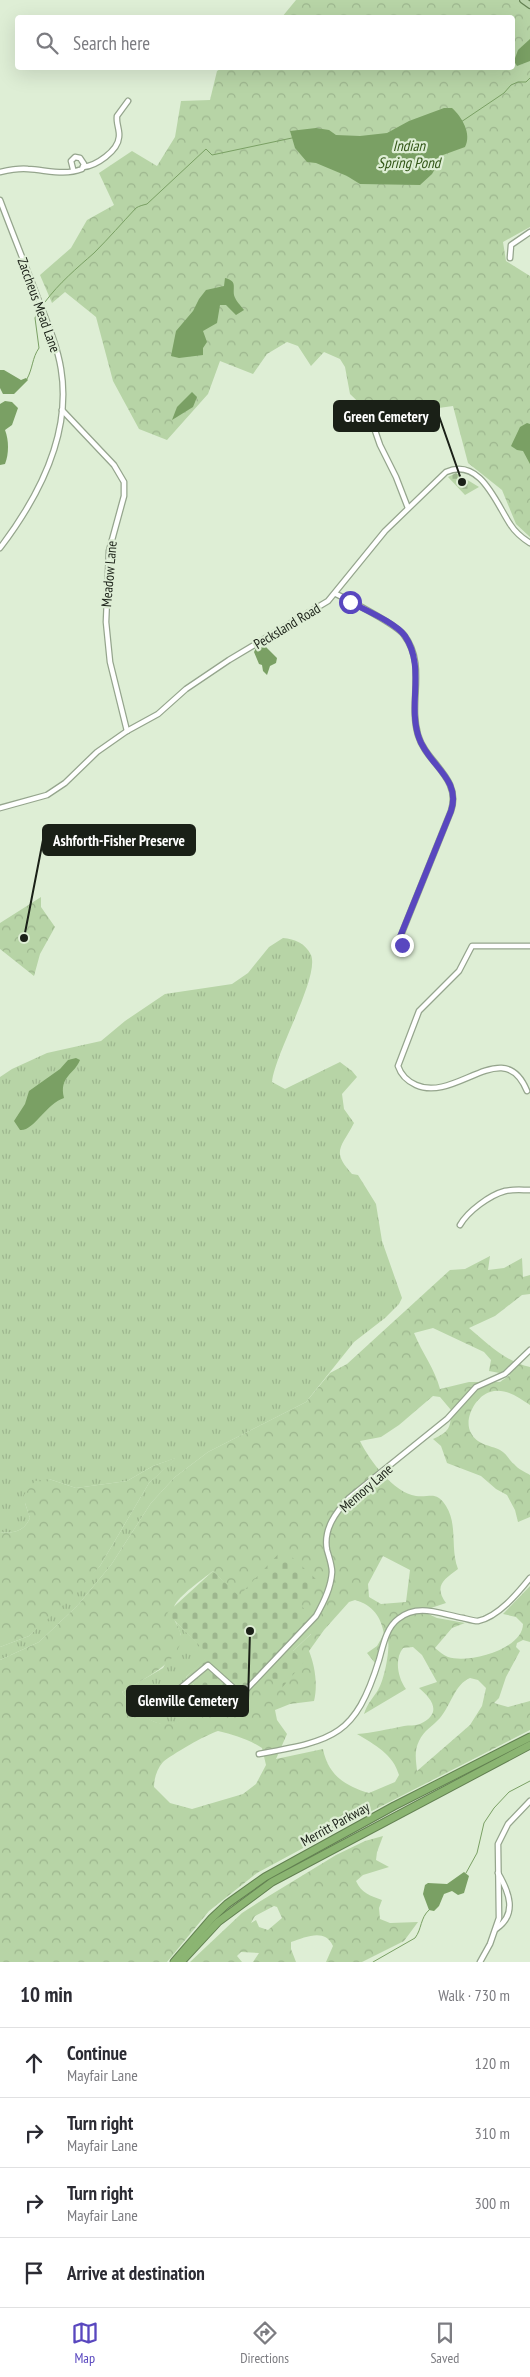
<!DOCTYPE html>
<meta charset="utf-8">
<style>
body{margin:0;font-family:"PT Sans Narrow",sans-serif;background:#f7f7f7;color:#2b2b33}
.stop{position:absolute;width:15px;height:15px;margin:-11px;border:4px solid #5947bf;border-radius:50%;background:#fff}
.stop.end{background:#5947bf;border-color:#fff;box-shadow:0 1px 5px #0008}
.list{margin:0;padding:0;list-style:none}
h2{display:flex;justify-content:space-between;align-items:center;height:65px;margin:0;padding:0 20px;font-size:21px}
h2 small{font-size:16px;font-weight:400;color:#7c7c81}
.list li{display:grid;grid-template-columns:32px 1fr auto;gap:15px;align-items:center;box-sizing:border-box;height:70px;padding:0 20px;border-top:1px solid #e1e1e2}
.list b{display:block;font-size:19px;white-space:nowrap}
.list p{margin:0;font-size:16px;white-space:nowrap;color:#7c7c81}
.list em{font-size:16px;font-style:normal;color:#7c7c81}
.icon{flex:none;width:28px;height:28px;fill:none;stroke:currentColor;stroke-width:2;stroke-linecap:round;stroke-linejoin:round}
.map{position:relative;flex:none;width:530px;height:1962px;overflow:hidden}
.search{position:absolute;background:#fff;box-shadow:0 5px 20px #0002;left:15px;right:15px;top:15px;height:55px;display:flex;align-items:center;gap:12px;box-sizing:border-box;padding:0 18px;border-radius:5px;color:#7c7c81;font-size:19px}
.sheet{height:345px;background:#fff}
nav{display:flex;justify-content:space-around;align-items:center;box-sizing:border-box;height:70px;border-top:1px solid #e1e1e2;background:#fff;font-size:14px;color:#7c7c81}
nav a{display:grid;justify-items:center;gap:2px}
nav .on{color:#5947bf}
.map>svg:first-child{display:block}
.grass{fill:url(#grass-tufts)}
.forest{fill:url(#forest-crowns);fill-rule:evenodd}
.cemetery{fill:url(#cemetery-stones)}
.water{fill:#7aa064}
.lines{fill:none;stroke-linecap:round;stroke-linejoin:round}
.stream{stroke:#7aa064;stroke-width:1}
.minor-casing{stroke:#95a58d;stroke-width:7}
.major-casing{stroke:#638152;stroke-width:8}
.highway-casing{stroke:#638152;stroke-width:9}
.minor{stroke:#fff;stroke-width:4.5}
.major{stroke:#b9d3aa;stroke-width:5.5}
.highway{stroke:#8bb572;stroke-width:7}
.route{stroke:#5947bf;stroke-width:6}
.labels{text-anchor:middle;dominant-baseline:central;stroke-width:4.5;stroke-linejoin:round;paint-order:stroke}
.street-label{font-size:14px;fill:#1a2017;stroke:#deeed5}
.water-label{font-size:15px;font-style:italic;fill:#325617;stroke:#deeed5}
.leader{fill:none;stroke:#1a2017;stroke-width:2}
.callout-dot{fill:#1a2017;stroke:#deeed5;stroke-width:2}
.callout{fill:#1a2017;stroke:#1a2017;stroke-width:2}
.callout-label{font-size:15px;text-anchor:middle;font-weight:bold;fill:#fff}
</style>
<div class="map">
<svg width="530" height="1962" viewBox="0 0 530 1962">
<defs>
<pattern id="grass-tufts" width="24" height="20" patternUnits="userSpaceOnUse" patternTransform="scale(1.25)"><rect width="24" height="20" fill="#b7d4a6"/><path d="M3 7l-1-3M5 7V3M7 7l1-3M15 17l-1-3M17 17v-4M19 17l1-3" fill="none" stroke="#9db68e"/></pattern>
<pattern id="forest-crowns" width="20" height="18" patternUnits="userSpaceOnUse" patternTransform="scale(1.25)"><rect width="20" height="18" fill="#b7d4a6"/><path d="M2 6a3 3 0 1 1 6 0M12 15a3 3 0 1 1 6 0" fill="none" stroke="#9db68e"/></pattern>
<pattern id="cemetery-stones" width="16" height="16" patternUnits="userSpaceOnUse" patternTransform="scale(1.25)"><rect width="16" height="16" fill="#b7d4a6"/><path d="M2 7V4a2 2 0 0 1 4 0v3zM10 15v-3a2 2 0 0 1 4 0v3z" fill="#9db68e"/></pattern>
</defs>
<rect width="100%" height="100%" fill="#deeed5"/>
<!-- grass -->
<g class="grass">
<path d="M283 938C295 939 305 943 311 955 320 976 275 1053 272 1082L285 1089 340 1062 352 1071 357 1077 342 1094 344 1109 354 1123C341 1148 331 1151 352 1174L358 1175 376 1204 382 1241 402 1298 399 1304 385 1318 354 1342 306 1402 208 1452 175 1477 151 1503 111 1565 77 1606 39 1642 0 1660V1647L29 1636 100 1566 149 1483 176 1458 153 1466 127 1481 76 1488 49 1479 25 1503 30 1518C24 1531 14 1534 0 1532V1077L12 1069 47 1053 101 1041 125 1021 165 994 232 984 248 973 269 947Z"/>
<path d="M176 1622 210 1655 186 1677 207 1698C177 1738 148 1730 122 1692L163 1668 181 1635Z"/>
</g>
<!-- forest -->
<g class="forest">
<path d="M296 0H518L530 9V227L503 242 506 261 530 276V537L516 524 502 490 468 463 453 406 410 412 380 423 350 394 345 367 340 359 324 352 311 366 298 346 287 342 267 354 253 374 220 361 208 394 167 440 139 429 113 381 96 317 65 292 52 303 40 275 71 248 87 220 114 205 99 173 132 151 157 166 175 137 181 101 210 100 217 71 222 68H512V18L282 17Z"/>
<path d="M41 897V907L55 927 40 954 34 976 0 949V923Z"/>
<path d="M490 1256 488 1270 504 1268 522 1258 523 1277 530 1275V1294L522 1295 495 1316 469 1328C488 1344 506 1362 530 1367V1405C519 1398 505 1387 490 1392 476 1396 463 1419 471 1433 477 1445 490 1445 500 1450 506 1453 509 1460 514 1464 518 1469 525 1472 530 1475V1517L518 1522 515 1510 507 1495 496 1489 481 1476 447 1463 441 1446 433 1439C449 1432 451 1428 451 1410L440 1397 433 1396 399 1425 381 1437 360 1441C369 1460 394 1493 416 1496 430 1498 436 1490 446 1506 458 1525 450 1548 458 1569 443 1580 434 1586 446 1603L422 1611 437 1618 465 1623 452 1628 435 1648C439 1651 443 1655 448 1657 469 1664 523 1649 523 1624L516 1617 503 1614 530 1586V1642L523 1640 517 1643 516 1647 520 1651 506 1677 499 1698 494 1703 508 1707 530 1701V1730L368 1813 257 1873 209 1911 167 1962H0V1660L39 1642 77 1606 111 1565 151 1503 175 1477 208 1452 306 1402 330 1373 347 1364 450 1270 465 1269ZM433 1328 484 1352 491 1360 489 1371 510 1375 500 1382H469L440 1389C435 1369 422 1353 414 1333ZM281 1553 297 1603 311 1634 293 1651 223 1700 213 1702 207 1698C177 1737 148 1730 122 1692 140 1681 183 1661 181 1636 180 1625 169 1618 174 1607 178 1596 203 1579 213 1571L238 1596H241ZM383 1556 410 1570 406 1602 381 1604 369 1597 368 1584ZM355 1600C373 1605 381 1617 384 1634L377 1646 367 1653 375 1663 380 1650 388 1640C390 1651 384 1681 378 1690 373 1698 367 1704 364 1714L406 1689C398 1678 394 1660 403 1648L413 1647 422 1655 437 1682 419 1688C432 1699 443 1713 420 1724 415 1726 409 1725 404 1726 388 1729 373 1733 357 1734 375 1745 393 1754 399 1775L395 1782 369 1793C345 1786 328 1775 323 1749L276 1759 287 1734 277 1720 275 1710 290 1704 314 1701C318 1685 315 1666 309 1651L324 1630 349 1602ZM470 1678 478 1680 486 1688 482 1706 470 1725 417 1771C416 1760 414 1751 419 1741 424 1730 433 1726 440 1718 451 1705 455 1684 470 1678ZM218 1731C234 1735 248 1739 262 1748L266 1765 256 1784 243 1794 192 1809 170 1803 154 1787C154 1778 157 1769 163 1762 171 1755 207 1734 218 1731Z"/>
<path d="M178 1457 149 1483 100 1566 72 1597 29 1636 0 1647V1532C14 1534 24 1531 30 1518L25 1503 24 1495 35 1481 49 1479 76 1488 127 1481 153 1466Z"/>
<path d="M383 1836 377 1852 376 1860 389 1867 363 1875 356 1881C361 1893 371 1896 382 1900L379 1908 380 1919 390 1923 418 1922 404 1941 362 1962H326L333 1946C325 1928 306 1937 291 1942V1949L296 1962H253L259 1953 241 1952 237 1956 242 1962H190L242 1913 259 1902 336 1855 365 1841ZM274 1906 277 1907 282 1918 268 1930 259 1927 256 1920 251 1923 255 1916Z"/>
</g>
<!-- cemetery -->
<g class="cemetery">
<path d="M456 473 479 487 465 495 448 477Z"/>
<path d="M283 1549 318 1581 298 1601 318 1627 293 1651 304 1662 280 1690 269 1673 242 1700 235 1693 219 1710 186 1677 209 1655 167 1613 213 1571 239 1596Z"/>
</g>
<!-- water -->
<g class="water">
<path d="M530 39V61L517 66 514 61 518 50Z"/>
<path d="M444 108H452C462 117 472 134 465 147L443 155 432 174 420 185 360 184 347 176 316 163 307 162 295 148 290 131 316 128 329 130 336 135 360 136 387 133 409 121Z"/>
<path d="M225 278C237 281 233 286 234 295 235 300 241 306 244 310L236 315 226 305H220L217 323 203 331 207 342 203 348V355L179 358 171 356 176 331 193 311 199 299 206 290 224 286Z"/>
<path d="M0 370H4L21 380 26 378 28 380 14 394H3L0 388Z"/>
<path d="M192 392 197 397 193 407 172 420 177 407Z"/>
<path d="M5 401 12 402 18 408 12 425 5 430C9 440 9 454 5 464L0 465V404Z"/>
<path d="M527 423 530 424V464L523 451 517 450 511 446 520 427Z"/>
<path d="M266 647 277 658 276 663 270 666 267 675 263 671 262 665 259 664 254 652 256 648Z"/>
<path d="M76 1058 80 1060C74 1075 59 1076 64 1098 47 1103 33 1132 20 1130L14 1121 25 1104 29 1091 60 1069 68 1060Z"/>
<path d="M464 1872 469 1876 464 1893 458 1895 452 1891 444 1894 439 1906 434 1911 429 1910 423 1894 425 1885 428 1883 447 1884Z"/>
</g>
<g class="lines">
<!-- stream -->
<g class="stream">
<path d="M461 122 504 93 511 85 518 82H526L530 78"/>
<path d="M45 302C59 283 77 268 94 253 109 238 122 223 136 208 139 206 143 205 147 204L206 149 212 155 292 138"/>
<path d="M27 379C33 368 32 358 39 348L35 318 36 315"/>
<path d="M466 1873 477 1853 484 1823 494 1808 509 1792 530 1781"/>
<path d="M373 1962 415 1938C422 1929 420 1918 429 1910"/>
</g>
<defs>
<g id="minor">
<path d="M83 167C96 166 118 151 119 137 120 130 116 124 117 116L128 101"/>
<path d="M0 172C9 170 19 168 28 169 47 170 64 176 82 169L84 164 80 158 75 157 71 161 73 169"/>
<path d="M0 200C12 232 25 264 37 296 46 320 57 344 61 369 72 435 38 498 0 548"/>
<path d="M510 258 511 245 530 232"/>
<path d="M356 404 363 408 371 419 380 445 396 477 408 508"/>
<path d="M62 410 114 465 124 482V496L109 551 106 622 110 662 127 731"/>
<path d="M336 594C349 600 397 625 404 635 427 665 408 701 418 735 426 763 462 778 451 811L399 940 395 944 398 950 402 946 398 942"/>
<path d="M0 808 47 795 65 783 97 752 127 731 158 714 186 689 229 660 328 601 385 531 446 472C480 457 496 503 510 524 515 532 522 538 530 543"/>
<path d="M527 1091C504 1034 456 1103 416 1085 407 1081 401 1075 398 1066L419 1011 459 971 472 946H530"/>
<path d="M460 1225C468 1211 490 1195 505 1191 513 1189 522 1190 530 1190"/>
<path d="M153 1701 150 1708 145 1707V1702L147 1700 153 1701 178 1690 208 1665 237 1691 243 1693 316 1616C324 1602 331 1588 332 1572 332 1565 329 1557 327 1550 323 1529 336 1512 349 1498L447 1419 476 1387 505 1374 530 1350"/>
<path d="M259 1754C334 1740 355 1737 379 1660 383 1646 386 1628 398 1619 418 1603 440 1614 463 1618 467 1619 474 1621 478 1621 498 1617 518 1593 530 1578"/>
<path d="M496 1929C518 1914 509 1892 498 1873"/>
<path d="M480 1962 490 1944 499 1918 498 1844 508 1824 530 1801"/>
</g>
<path id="major" d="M523 0 530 5"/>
<g id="highway">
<path d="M174 1962 212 1918 227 1904 265 1877 394 1806 530 1737"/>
<path d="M181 1962 218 1922 272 1882 530 1745"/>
</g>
</defs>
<!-- minor casing -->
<use href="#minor" class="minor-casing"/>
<!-- major casing -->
<use href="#major" class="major-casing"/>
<!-- highway casing -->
<use href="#highway" class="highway-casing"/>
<!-- minor -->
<use href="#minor" class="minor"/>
<!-- major -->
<use href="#major" class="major"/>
<!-- highway -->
<use href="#highway" class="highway"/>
</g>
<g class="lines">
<!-- route -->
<path class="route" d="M350 602C365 610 396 623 405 636 426 668 407 704 419 738 428 765 462 779 451 811L398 942 402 945"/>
</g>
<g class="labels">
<!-- street labels -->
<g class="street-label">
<text transform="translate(39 305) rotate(70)">Zaccheus Mead Lane</text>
<text transform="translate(109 574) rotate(-85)">Meadow Lane</text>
<text transform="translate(287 626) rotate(-31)">Pecksland Road</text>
<text transform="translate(366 1488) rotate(-41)">Memory Lane</text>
<text transform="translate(335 1824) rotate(-29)">Merritt Parkway</text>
</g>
<!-- water labels -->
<g class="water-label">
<text x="409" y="145">Indian<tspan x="409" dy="17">Spring Pond</tspan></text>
</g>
</g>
<!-- callouts -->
<path class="leader" d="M462 482L439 416M24 938L43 840M250 1631L248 1701"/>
<g class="callout-dot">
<circle cx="462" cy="482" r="5"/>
<circle cx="24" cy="938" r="5"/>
<circle cx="250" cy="1631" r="5"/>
</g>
<g class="callout">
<rect x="334" y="401" width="105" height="30" rx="5"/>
<rect x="43" y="825" width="152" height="30" rx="5"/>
<rect x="127" y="1686" width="121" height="30" rx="5"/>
</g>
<g class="callout-label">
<text x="386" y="422">Green Cemetery</text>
<text x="119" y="846">Ashforth-Fisher Preserve</text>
<text x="188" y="1706">Glenville Cemetery</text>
</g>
</svg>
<div class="stop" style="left:350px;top:602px"></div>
<div class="stop end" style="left:402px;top:945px"></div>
<div class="search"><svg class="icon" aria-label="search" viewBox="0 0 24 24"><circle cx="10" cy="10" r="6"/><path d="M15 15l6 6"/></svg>Search here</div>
</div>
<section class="sheet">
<h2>10 min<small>Walk · 730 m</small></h2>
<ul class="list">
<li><svg class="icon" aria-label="ahead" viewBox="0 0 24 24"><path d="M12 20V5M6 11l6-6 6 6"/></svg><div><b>Continue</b><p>Mayfair Lane</p></div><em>120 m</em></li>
<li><svg class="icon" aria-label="right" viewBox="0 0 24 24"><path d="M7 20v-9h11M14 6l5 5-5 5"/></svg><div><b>Turn right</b><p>Mayfair Lane</p></div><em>310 m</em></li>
<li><svg class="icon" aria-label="right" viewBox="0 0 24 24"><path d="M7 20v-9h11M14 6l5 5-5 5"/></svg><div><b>Turn right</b><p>Mayfair Lane</p></div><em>300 m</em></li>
<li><svg class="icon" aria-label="arrive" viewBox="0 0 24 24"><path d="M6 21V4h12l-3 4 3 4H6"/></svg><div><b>Arrive at destination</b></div></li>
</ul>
</section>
<nav>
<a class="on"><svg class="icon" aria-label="map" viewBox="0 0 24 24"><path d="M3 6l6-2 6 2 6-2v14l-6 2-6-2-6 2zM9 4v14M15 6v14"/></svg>Map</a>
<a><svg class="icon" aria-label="directions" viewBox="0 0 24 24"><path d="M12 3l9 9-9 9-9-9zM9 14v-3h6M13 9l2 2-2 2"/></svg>Directions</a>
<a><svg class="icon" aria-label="saved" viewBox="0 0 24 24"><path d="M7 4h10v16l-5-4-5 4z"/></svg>Saved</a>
</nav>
